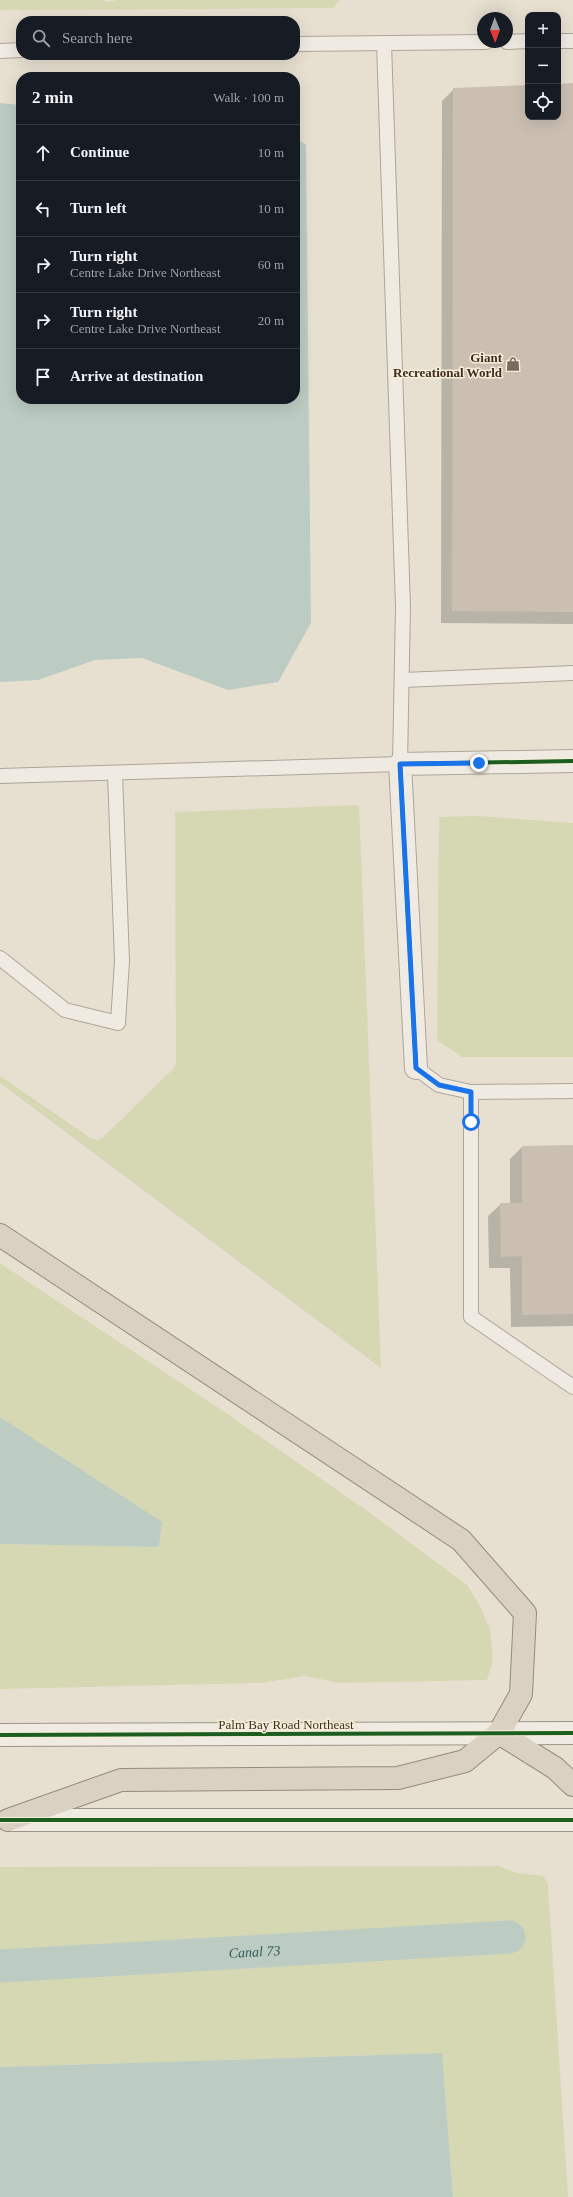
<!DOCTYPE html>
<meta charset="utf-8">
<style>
body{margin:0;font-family:"Times New Roman",serif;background:#20242c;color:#f1f3f6}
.controls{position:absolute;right:12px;top:12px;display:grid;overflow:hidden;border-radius:8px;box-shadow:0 4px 16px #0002}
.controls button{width:36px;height:36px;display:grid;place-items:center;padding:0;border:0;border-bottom:1px solid #363941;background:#171b24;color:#f1f3f6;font:20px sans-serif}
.compass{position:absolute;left:477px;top:12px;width:36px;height:36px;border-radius:50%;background:#171b24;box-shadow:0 4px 16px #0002;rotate:179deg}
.stop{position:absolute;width:12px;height:12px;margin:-9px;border:3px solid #1a73e8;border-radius:50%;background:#fff}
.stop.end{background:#1a73e8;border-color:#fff;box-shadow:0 1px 4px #0008}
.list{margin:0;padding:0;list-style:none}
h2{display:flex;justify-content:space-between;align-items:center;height:52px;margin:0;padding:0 16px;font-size:17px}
h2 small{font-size:13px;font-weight:400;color:#9ea1a6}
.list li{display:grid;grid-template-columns:26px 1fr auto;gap:12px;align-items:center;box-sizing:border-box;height:56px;padding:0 16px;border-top:1px solid #363941}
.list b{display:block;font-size:15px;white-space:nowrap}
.list p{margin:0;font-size:13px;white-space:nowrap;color:#9ea1a6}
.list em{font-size:13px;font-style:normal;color:#9ea1a6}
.icon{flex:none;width:22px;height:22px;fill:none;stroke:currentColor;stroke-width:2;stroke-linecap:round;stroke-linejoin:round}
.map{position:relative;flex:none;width:573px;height:2197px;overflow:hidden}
.search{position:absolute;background:#171b24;box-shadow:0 4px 16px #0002;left:16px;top:16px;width:284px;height:44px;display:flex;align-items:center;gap:10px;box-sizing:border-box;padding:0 14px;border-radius:16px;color:#9ea1a6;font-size:15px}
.panel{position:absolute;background:#171b24;box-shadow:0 4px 16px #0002;left:16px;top:72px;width:284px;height:332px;border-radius:16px}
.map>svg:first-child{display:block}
.green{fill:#d6d7b3}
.water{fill:#bcccc2}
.shadow{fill:#0003}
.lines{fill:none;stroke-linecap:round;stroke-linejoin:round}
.canal{stroke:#bcccc2;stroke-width:33}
.building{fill:#cbbfb2}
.lane-casing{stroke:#ada599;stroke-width:16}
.street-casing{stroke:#ada599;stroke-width:24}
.secondary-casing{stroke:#9c958a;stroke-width:24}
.highway-casing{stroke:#928b80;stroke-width:24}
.lane{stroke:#efebe3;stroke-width:14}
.street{stroke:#efebe3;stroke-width:22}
.secondary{stroke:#efebe3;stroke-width:22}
.highway{stroke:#dad1c2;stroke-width:22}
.cycleway-casing{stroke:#f7eed8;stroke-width:6}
.cycleway{stroke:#1b5e20;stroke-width:4}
.route{stroke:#1a73e8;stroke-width:5}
.labels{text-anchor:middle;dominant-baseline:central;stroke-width:3;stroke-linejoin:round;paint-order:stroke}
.poi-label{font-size:13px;font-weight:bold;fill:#3d2e20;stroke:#f7eed8;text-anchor:end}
.street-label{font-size:13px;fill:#3d2e20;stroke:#f7eed8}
.water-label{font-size:14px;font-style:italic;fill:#2f5d5a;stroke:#f7eed8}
</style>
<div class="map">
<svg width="573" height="2197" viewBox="0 0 573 2197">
<rect width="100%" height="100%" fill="#e7e0d1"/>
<!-- green -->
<g class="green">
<path d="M0 0H102L108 2 117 0H340L333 8 0 10Z"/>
<path d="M359 805 381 1368 0 1083V1076L89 1137 97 1140 102 1138 171 1071 176 1064 175 812Z"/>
<path d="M478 816 573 823V1057H462L437 1040 439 817Z"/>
<path d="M0 1263 223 1411 366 1510 467 1585 480 1606 490 1629 493 1660 487 1680 340 1683 305 1676 261 1683 0 1689V1544L159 1547 162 1523 0 1417Z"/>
<path d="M498 1866 517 1873 544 1876 548 1885 568 2197H453L442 2053 0 2067V1867Z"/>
</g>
<!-- water -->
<g class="water">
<path d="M0 103 21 105V399H295V137L306 145 311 623 278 682 228 690 142 658 95 660 38 680 0 682Z"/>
<path d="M0 1417 162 1522 159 1547 0 1544Z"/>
<path d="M442 2053 453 2197H0V2067Z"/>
</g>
<!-- shadow -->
<g class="shadow">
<path d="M573 84V624L441 623 442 101 454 89 528 86V117H558V85Z"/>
<path d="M573 1146V1326L511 1327 510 1268H489L488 1216 501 1204H510V1159L522 1147Z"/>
</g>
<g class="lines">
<!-- canal -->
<path class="canal" id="s1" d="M0 1966 509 1937"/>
</g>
<!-- building -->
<g class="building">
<path d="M573 83V612L452 611 453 88 528 85V117H558V84Z"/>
<path d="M573 1145V1314L522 1315V1256L501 1257 500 1203H522V1146Z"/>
</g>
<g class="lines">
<defs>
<g id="lane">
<path d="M558 41H573"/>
<path d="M507 42 528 41"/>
<path d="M295 44 486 42"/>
<path d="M0 51 21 50"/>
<path d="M403 680 573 673"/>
<path d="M0 776 400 764 403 607 384 43"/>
<path d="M0 958 65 1010 118 1023 122 961 115 774"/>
<path d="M416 1068 439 1085 471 1092 573 1091"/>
<path d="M471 1092V1317L573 1387"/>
</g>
<path id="street" d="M416 1068 400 764 573 761"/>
<g id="secondary">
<path d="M0 1735 573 1733"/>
<path d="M13 1820H573"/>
</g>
<g id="highway">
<path d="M0 1235 461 1540 525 1613 521 1694 499 1733 465 1761 398 1778 121 1780 8 1820"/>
<path d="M499 1733 555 1768 573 1785"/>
</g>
</defs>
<!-- lane casing -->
<use href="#lane" class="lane-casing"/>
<!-- street casing -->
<use href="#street" class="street-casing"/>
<!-- secondary casing -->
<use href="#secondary" class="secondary-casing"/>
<!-- highway casing -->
<use href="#highway" class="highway-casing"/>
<!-- lane -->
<use href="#lane" class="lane"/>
<!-- street -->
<use href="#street" class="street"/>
<!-- secondary -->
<use href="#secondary" class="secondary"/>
<!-- highway -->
<use href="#highway" class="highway"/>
<defs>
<g id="cycleway">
<path d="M416 1068 400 764 573 761"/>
<path d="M0 1735 573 1733"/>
<path d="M0 1820H573"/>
</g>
</defs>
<!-- cycleway casing -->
<use href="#cycleway" class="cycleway-casing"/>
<!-- cycleway -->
<use href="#cycleway" class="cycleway"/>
</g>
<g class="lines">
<!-- route -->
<path class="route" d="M471 1122V1092L439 1085 416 1068 400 764 479 763"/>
</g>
<!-- icons -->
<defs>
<symbol id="shop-bare" viewBox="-9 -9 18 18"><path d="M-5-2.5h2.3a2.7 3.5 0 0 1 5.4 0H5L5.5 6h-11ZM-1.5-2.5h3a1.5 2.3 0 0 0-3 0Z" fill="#786c5e" stroke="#f7eed8" stroke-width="2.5" paint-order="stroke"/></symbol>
</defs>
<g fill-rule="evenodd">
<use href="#shop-bare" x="503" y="354" width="20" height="20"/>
</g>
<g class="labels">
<!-- poi labels -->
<g class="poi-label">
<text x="502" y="357">Giant<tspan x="502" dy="15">Recreational World</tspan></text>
</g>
<!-- street labels -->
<g class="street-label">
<text x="286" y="1724">Palm Bay Road Northeast</text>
</g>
<!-- water labels -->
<g class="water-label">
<text stroke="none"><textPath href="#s1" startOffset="255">Canal 73</textPath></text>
</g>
</g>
</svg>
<div class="controls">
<button>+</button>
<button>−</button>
<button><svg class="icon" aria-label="locate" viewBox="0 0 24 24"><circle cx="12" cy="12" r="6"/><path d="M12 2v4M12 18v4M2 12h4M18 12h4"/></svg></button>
</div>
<svg class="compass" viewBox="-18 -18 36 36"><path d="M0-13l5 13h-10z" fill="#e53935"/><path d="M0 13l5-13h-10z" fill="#9ea1a6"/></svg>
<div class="stop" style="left:471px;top:1122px"></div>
<div class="stop end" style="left:479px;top:763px"></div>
<div class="search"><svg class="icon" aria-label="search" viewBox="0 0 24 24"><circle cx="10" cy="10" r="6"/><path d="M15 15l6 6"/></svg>Search here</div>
<section class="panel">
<h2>2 min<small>Walk · 100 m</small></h2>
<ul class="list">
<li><svg class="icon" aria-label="ahead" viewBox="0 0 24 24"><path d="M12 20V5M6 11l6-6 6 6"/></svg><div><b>Continue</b></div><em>10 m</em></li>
<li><svg class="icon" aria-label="left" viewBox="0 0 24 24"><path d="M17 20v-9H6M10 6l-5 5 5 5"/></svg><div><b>Turn left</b></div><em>10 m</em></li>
<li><svg class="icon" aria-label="right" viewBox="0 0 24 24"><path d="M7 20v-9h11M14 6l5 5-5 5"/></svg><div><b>Turn right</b><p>Centre Lake Drive Northeast</p></div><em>60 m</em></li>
<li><svg class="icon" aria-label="right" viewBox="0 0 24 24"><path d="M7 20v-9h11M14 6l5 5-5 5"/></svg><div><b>Turn right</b><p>Centre Lake Drive Northeast</p></div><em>20 m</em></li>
<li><svg class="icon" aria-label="arrive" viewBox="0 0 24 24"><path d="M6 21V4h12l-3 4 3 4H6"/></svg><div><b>Arrive at destination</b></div></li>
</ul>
</section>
</div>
